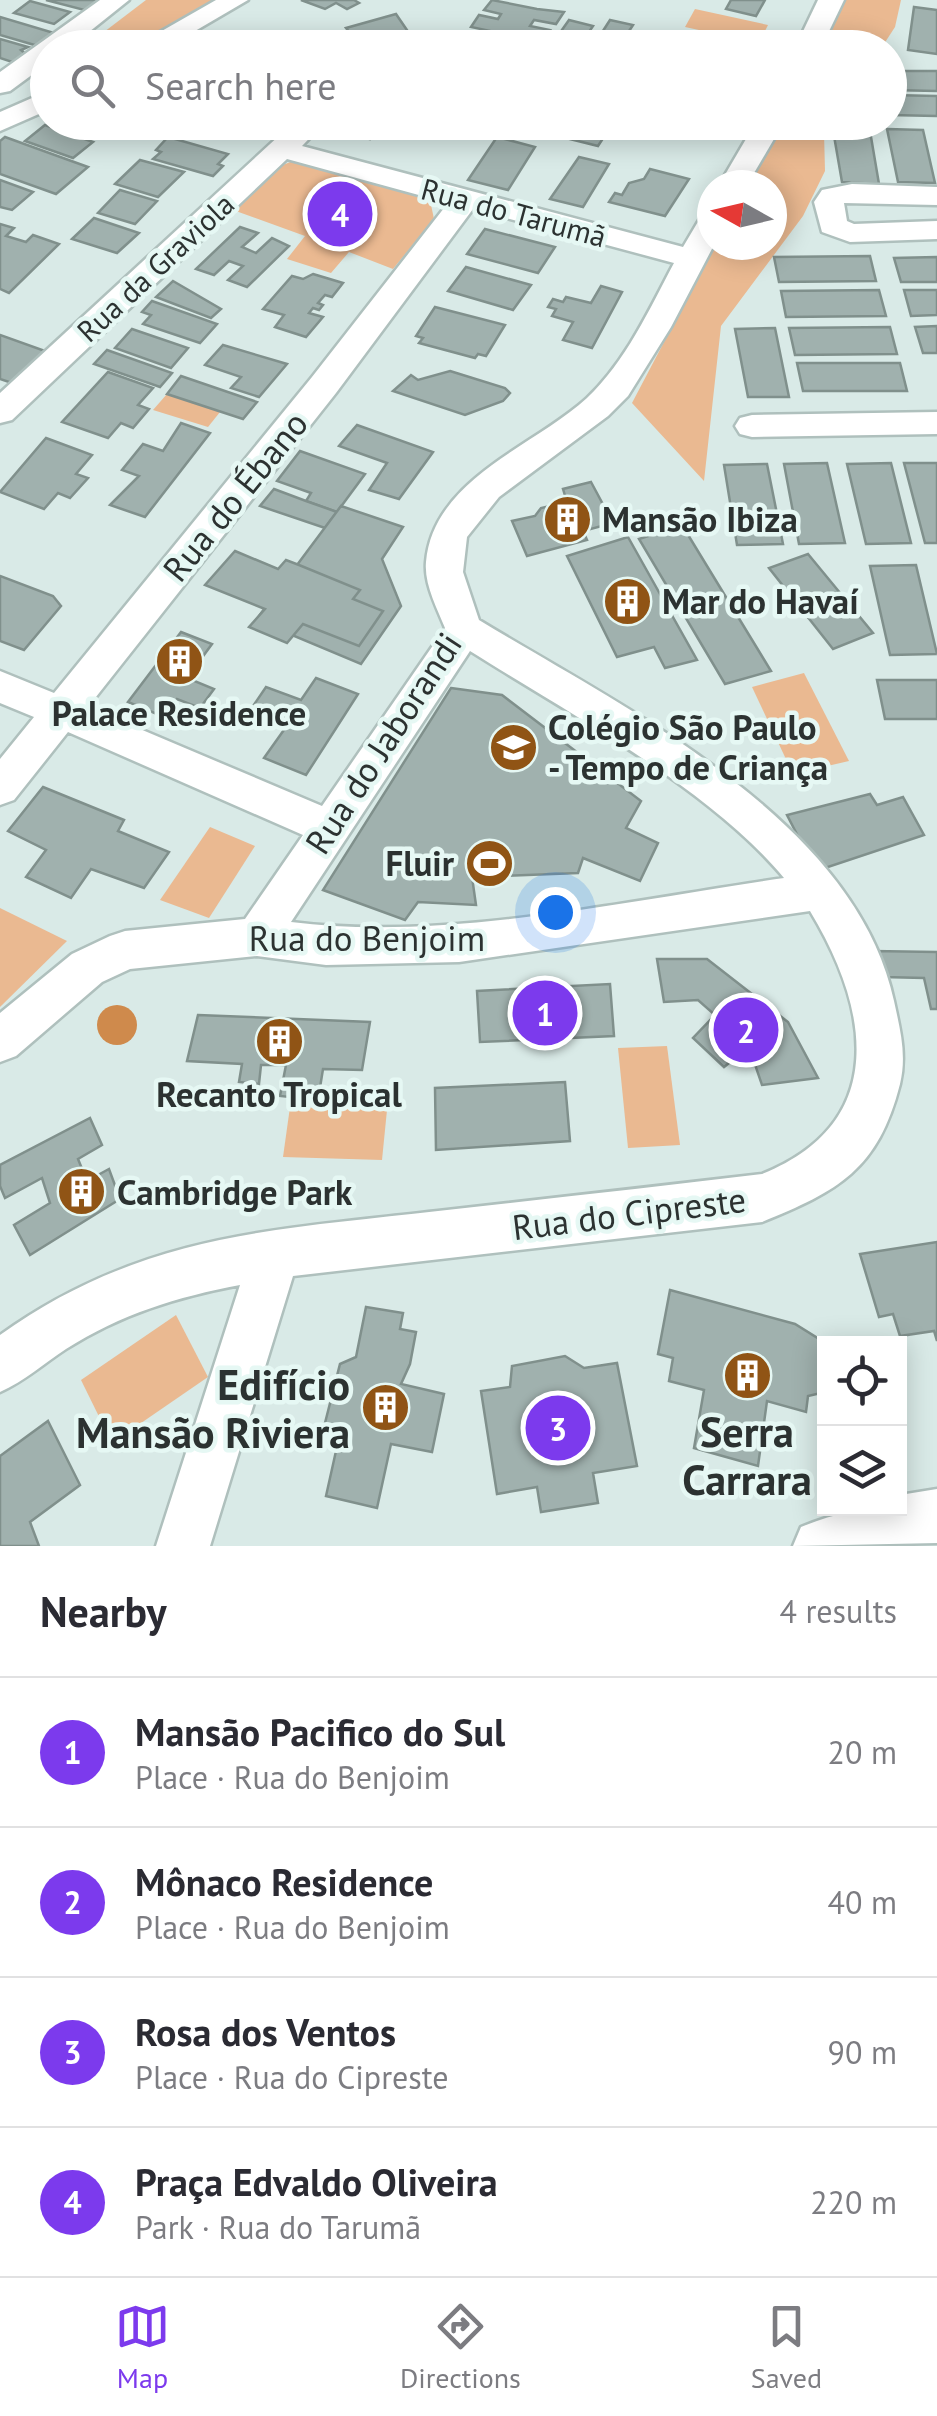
<!DOCTYPE html>
<meta charset="utf-8">
<style>
body{margin:0;font-family:"PT Sans",sans-serif;background:#f7f7f7;color:#2b2b33}
.controls{position:absolute;right:30px;bottom:30px;display:grid;overflow:hidden;border-radius:0px;box-shadow:0 5px 25px #0003}
.controls button{width:90px;height:90px;display:grid;place-items:center;padding:0;border:0;border-bottom:2px solid #e1e1e2;background:#fff;color:#2b2b33;font:50px sans-serif}
.compass{position:absolute;left:697px;top:170px;width:90px;height:90px;border-radius:50%;background:#fff;box-shadow:0 5px 25px #0003;rotate:278deg}
.you{position:absolute;left:555px;top:912px;width:35px;height:35px;margin:-25px;border:8px solid #fff;border-radius:50%;background:#1a73e8;box-shadow:0 0 0 15px #1a73e833}
.badge{display:grid;place-items:center;width:65px;height:65px;border-radius:50%;background:#7c3aed;color:#fff;font-size:32px;font-weight:700}
.pin{position:absolute;translate:-50% -50%;border:5px solid #fff;box-shadow:0 2px 10px #0006}
.list{margin:0;padding:0;list-style:none}
h2{display:flex;justify-content:space-between;align-items:center;height:130px;margin:0;padding:0 40px;font-size:42px}
h2 small{font-size:32px;font-weight:400;color:#7c7c81}
.list li{display:grid;grid-template-columns:65px 1fr auto;gap:30px;align-items:center;box-sizing:border-box;height:150px;padding:0 40px;border-top:2px solid #e1e1e2}
.list b{display:block;font-size:38px;white-space:nowrap}
.list p{margin:0;font-size:32px;white-space:nowrap;color:#7c7c81}
.list em{font-size:32px;font-style:normal;color:#7c7c81}
.icon{flex:none;width:55px;height:55px;fill:none;stroke:currentColor;stroke-width:2;stroke-linecap:round;stroke-linejoin:round}
.map{position:relative;flex:none;width:937px;height:1546px;overflow:hidden}
.search{position:absolute;background:#fff;box-shadow:0 5px 25px #0003;left:30px;right:30px;top:30px;height:110px;display:flex;align-items:center;gap:25px;box-sizing:border-box;padding:0 35px;border-radius:55px;color:#7c7c81;font-size:38px}
.sheet{height:730px;background:#fff}
nav{display:flex;justify-content:space-around;align-items:center;box-sizing:border-box;height:140px;border-top:2px solid #e1e1e2;background:#fff;font-size:28px;color:#7c7c81}
nav a{display:grid;justify-items:center;gap:5px}
nav .on{color:#7c3aed}
.map>svg:first-child{display:block}
.green{fill:#eab991}
.water{fill:#cf8a4c}
.building{fill:#a0b1ae;stroke:#80908c;stroke-width:2.5}
.lines{fill:none;stroke-linecap:round;stroke-linejoin:round}
.minor-casing{stroke:#afc0bd;stroke-width:5}
.minor{fill:#fff;fill-rule:evenodd}
.labels{text-anchor:middle;dominant-baseline:central;stroke-width:9;stroke-linejoin:round;paint-order:stroke}
.far-street-label{font-size:30px;fill:#2c3231;stroke:#e6f8f4}
.street-label{font-size:35px;fill:#2c3231;stroke:#e6f8f4}
.poi-label{font-size:35px;font-weight:bold;fill:#2c3231;stroke:#e6f8f4;text-anchor:start}
.near-poi-label{font-size:42px;font-weight:bold;fill:#2c3231;stroke:#e6f8f4;text-anchor:end}
</style>
<div class="map">
<svg width="937" height="1546" viewBox="0 0 937 1546">
<rect width="100%" height="100%" fill="#d9eae7"/>
<!-- green -->
<g class="green">
<path d="M146 0H219L130 47 83 48Z"/>
<path d="M844 0H901L895 27 882 47 819 48Z"/>
<path d="M695 9 768 25 759 43 685 27Z"/>
<path d="M780 123H828L824 132 825 171 803 216 721 326 704 481 632 403 715 245H772V185H747Z"/>
<path d="M295 160 430 200 434 219 393 269 349 252 331 273 287 259 305 236 233 210 283 165Z"/>
<path d="M167 394 220 412 208 427 153 410Z"/>
<path d="M804 673 849 761 793 774 752 687Z"/>
<path d="M210 827 255 846 209 918 160 900Z"/>
<path d="M0 908 67 941 0 1007Z"/>
<path d="M667 1046 680 1145 628 1148 618 1048Z"/>
<path d="M290 1107 387 1110 382 1160 283 1157Z"/>
<path d="M176 1315 208 1377 112 1443 81 1380Z"/>
</g>
<!-- water -->
<circle class="water" cx="117" cy="1025" r="20"/>
<!-- building -->
<g class="building">
<path d="M46 0H102L88 11Z"/>
<path d="M301 0H354L359 3 347 9 336 3 325 9Z"/>
<path d="M492 0 537 9 564 12 556 24 534 20 530 26 550 30 542 42 471 27 479 15 498 19 501 14 484 10Z"/>
<path d="M731 0H765L756 16 726 9Z"/>
<path d="M30 1 70 12 54 24 14 13Z"/>
<path d="M914 7 937 10V54L908 50Z"/>
<path d="M396 14 411 36 376 44 369 35 355 39 346 28Z"/>
<path d="M0 17 54 33 38 46 0 35Z"/>
<path d="M569 20 593 26 578 48 552 44Z"/>
<path d="M610 20 633 25 618 48H592Z"/>
<path d="M248 32 259 37 267 35 295 48 232 47 235 44 231 42Z"/>
<path d="M0 39 28 47 21 50 27 55 12 62 0 58Z"/>
<path d="M890 71H937V91L890 90Z"/>
<path d="M890 95 937 96V116L890 115Z"/>
<path d="M55 122H115L96 137Z"/>
<path d="M218 122H288L271 138Z"/>
<path d="M357 122H382L370 139 356 136 365 124Z"/>
<path d="M558 122H609L601 127 609 129 598 146 570 139 582 128Z"/>
<path d="M45 125 93 142 73 158 25 141Z"/>
<path d="M887 129 923 130 935 183 898 182Z"/>
<path d="M833 130 870 131 879 184 842 182Z"/>
<path d="M5 137 88 167 56 194 0 174V141Z"/>
<path d="M168 137 228 154 218 164 223 166 213 176 153 159 161 152 156 150Z"/>
<path d="M497 137 535 147 508 190 468 180Z"/>
<path d="M579 157 609 164 583 207 550 199Z"/>
<path d="M140 160 184 172 158 197 115 184Z"/>
<path d="M650 169 689 179 665 216 609 202 615 193 622 195 629 183 644 179Z"/>
<path d="M0 180 33 192 12 210 0 207Z"/>
<path d="M120 190 157 201 135 224 98 213Z"/>
<path d="M94 218 139 233 117 253 72 239Z"/>
<path d="M0 224 14 228 6 236 26 242 33 235 59 244 9 293 0 289Z"/>
<path d="M240 227 258 233 242 247 256 253 272 238 289 246 247 287 228 280 243 266 229 261 214 275 196 269Z"/>
<path d="M485 229 555 247 538 273 467 254Z"/>
<path d="M870 256 876 281 779 282 774 257Z"/>
<path d="M937 257V282H901L894 258Z"/>
<path d="M466 267 531 285 513 310 448 291Z"/>
<path d="M313 274 343 283 332 297 325 295 318 303 323 305 319 310 313 308 309 313 323 317 306 337 275 327 284 315 263 309 292 276 303 279Z"/>
<path d="M173 281 221 309 211 318 156 297Z"/>
<path d="M601 286 622 292 592 348 563 340 573 322 552 316 556 309 548 307 553 299 563 302 566 297 591 303Z"/>
<path d="M879 290 886 316 786 317 781 291Z"/>
<path d="M904 290H937V315L911 316Z"/>
<path d="M152 301 217 324 200 343 143 324 151 315 142 312Z"/>
<path d="M435 307 505 325 486 356 478 354 475 358 419 343 423 338 416 336Z"/>
<path d="M937 326V353H923L915 327Z"/>
<path d="M890 327 897 354 795 355 789 328Z"/>
<path d="M775 328 789 397H748L735 329Z"/>
<path d="M132 329 188 348 171 368 115 348Z"/>
<path d="M0 335 45 351 12 383 0 379Z"/>
<path d="M223 345 287 364 259 397 231 388 241 377 205 365Z"/>
<path d="M107 350 172 373 160 387 94 364Z"/>
<path d="M797 363H900L907 391H803Z"/>
<path d="M450 371 505 388 510 393 503 401 465 415 393 391 411 375 418 380Z"/>
<path d="M108 372 153 388 138 405 149 409 133 428 121 423 108 438 62 422Z"/>
<path d="M181 376 257 402 243 419 167 394Z"/>
<path d="M181 423 210 433 145 517 110 505 139 476 122 470 143 444 163 451Z"/>
<path d="M357 425 433 452 399 499 369 490 387 463 339 446Z"/>
<path d="M46 438 92 455 76 474 88 478 70 498 58 493 44 509 0 492Z"/>
<path d="M300 451 365 474 337 512 306 501 311 493 277 481Z"/>
<path d="M827 463 845 543 799 544 784 464Z"/>
<path d="M891 463 911 543 866 544 847 464Z"/>
<path d="M904 463H937V543H925Z"/>
<path d="M767 464 783 544 737 545 724 465Z"/>
<path d="M591 482 613 523 583 531 587 540 527 556 512 521 535 516 541 508 567 502 563 489Z"/>
<path d="M274 489 306 501 337 512 325 528 260 506Z"/>
<path d="M341 506 403 527 382 559 401 606 361 664 256 620Z"/>
<path d="M682 525 771 671 725 684 639 539Z"/>
<path d="M628 537 697 660 665 668 654 647 617 657 567 556Z"/>
<path d="M235 551 278 569 286 560 299 565 360 590 353 599 383 611 359 646 303 624 287 643 249 627 265 609 205 585Z"/>
<path d="M808 554 873 633 833 649 769 568Z"/>
<path d="M916 565 937 654 890 655 870 566Z"/>
<path d="M0 576 53 596 61 606 24 650 0 641Z"/>
<path d="M181 632 212 644 187 678 214 689 200 708 177 699 164 717 128 702Z"/>
<path d="M316 678 358 694 306 775 264 758 286 727 249 712 266 687 301 700Z"/>
<path d="M877 680H937V719H885Z"/>
<path d="M451 688 502 695 641 801 626 828 658 843 640 881 583 858 578 873 472 877 476 905 418 902 405 920 323 890Z"/>
<path d="M43 787 124 820 118 831 169 852 144 888 91 869 71 898 26 877 46 850 8 831Z"/>
<path d="M870 794 877 805 903 797 924 835 816 871 787 815Z"/>
<path d="M872 951 937 952V1009H931L924 978 883 977Z"/>
<path d="M657 959H707L788 1022 818 1078 762 1085 749 1047 724 1067 693 1038 715 1015 698 1000 664 1002Z"/>
<path d="M610 984 614 1036 480 1042 477 991Z"/>
<path d="M198 1015 370 1022 362 1070 323 1069 318 1100 280 1096 286 1065H261L259 1084 239 1082 242 1064 187 1061Z"/>
<path d="M565 1082 570 1141 436 1150 435 1088Z"/>
<path d="M90 1118 102 1145 78 1159 87 1181 109 1169 120 1199 30 1255 14 1225 50 1203 42 1178 5 1198 0 1186V1165Z"/>
<path d="M937 1242V1341L934 1331 900 1336 893 1314 879 1317 860 1254Z"/>
<path d="M670 1290 795 1324 827 1344 821 1393 808 1396 806 1412 767 1401 758 1466 694 1448 704 1390 669 1381 673 1358 658 1354Z"/>
<path d="M366 1307 403 1313 400 1329 416 1332 410 1364 401 1384 444 1394 432 1452 391 1444 377 1508 326 1496 338 1442 325 1423 340 1364 356 1357Z"/>
<path d="M565 1356 584 1368 617 1363 637 1466 593 1473 598 1503 541 1512 537 1487 497 1494 481 1391 510 1387 512 1366Z"/>
<path d="M48 1421 80 1485 30 1522 39 1546H0V1456Z"/>
</g>
<g class="lines">
<defs>
<g id="minor">
<path d="M100 0H129L69 48H48V63L10 91 0 93V72Z"/>
<path d="M216 0H248L166 48H132Z"/>
<path d="M818 0H844L821 48H795Z"/>
<path d="M48 91V110L0 131V112Z"/>
<path d="M294 122H325L302 146 683 247 702 215 712 212 714 245 671 327 628 396 608 416 499 497 467 537 463 572 479 620C625 709 855 819 894 1001 900 1029 907 1055 900 1084 878 1170 838 1191 762 1222L293 1276 210 1546H156L240 1285C177 1297 121 1314 66 1349 43 1364 25 1381 0 1392V1335C141 1234 273 1230 438 1211 546 1199 654 1187 762 1174 889 1123 870 1010 810 911L459 962 326 965 257 956 130 969 102 982 16 1056 0 1062V1013L72 954 110 936 125 931 245 919 303 835 68 732 14 800 0 805V759L34 717 0 703V671L54 693 312 377 448 203 287 159 12 420 0 423V393ZM473 209 674 263C649 310 626 361 587 398 535 446 433 479 426 562 424 584 437 608 445 628L322 806 88 707 336 393ZM470 651C571 715 708 787 784 878 630 900 444 942 291 922Z"/>
<path d="M756 122H784L747 185H719Z"/>
<path d="M852 184 937 187V205L844 203 847 221 854 224 937 221V239L850 242 822 232 814 202 822 190Z"/>
<path d="M937 412V434L752 437 740 434 735 426 740 418 752 415Z"/>
<path d="M937 1489V1543L793 1546 801 1527C835 1513 863 1508 900 1508V1495Z"/>
</g>
</defs>
<!-- minor casing -->
<use href="#minor" class="minor-casing"/>
<!-- minor -->
<use href="#minor" class="minor"/>
</g>
<!-- icons -->
<defs>
<symbol id="building-disc" viewBox="-11 -11 22 22"><circle r="9.5" fill="#905415" stroke="#e6f8f4"/><path d="M-4-6H4V6H1V3H-1V6H-4ZM-2.5-4.3h1.7v1.8h-1.7ZM.8-4.3h1.7v1.8H.8ZM-2.5-1h1.7V.8h-1.7ZM.8-1h1.7V.8H.8Z" fill="#fff"/></symbol>
<symbol id="school-disc" viewBox="-11 -11 22 22"><circle r="9.5" fill="#905415" stroke="#e6f8f4"/><path d="M0-5L7-2L0 1L-7-2ZM-4 1L0 2.5L4 1V4Q0 6-4 4Z" fill="#fff"/></symbol>
<symbol id="stadium-disc" viewBox="-11 -11 22 22"><circle r="9.5" fill="#905415" stroke="#e6f8f4"/><path d="M0-5a6.5 5 0 1 0 0 10a6.5 5 0 1 0 0-10ZM-3.5-1.8h7v3.6h-7Z" fill="#fff"/></symbol>
</defs>
<g fill-rule="evenodd">
<use href="#building-disc" x="540" y="492" width="55" height="55"/>
<use href="#building-disc" x="600" y="574" width="55" height="55"/>
<use href="#building-disc" x="152" y="634" width="55" height="55"/>
<use href="#school-disc" x="486" y="720" width="55" height="55"/>
<use href="#stadium-disc" x="462" y="836" width="55" height="55"/>
<use href="#building-disc" x="252" y="1014" width="55" height="55"/>
<use href="#building-disc" x="54" y="1164" width="55" height="55"/>
<use href="#building-disc" x="720" y="1348" width="55" height="55"/>
<use href="#building-disc" x="358" y="1380" width="55" height="55"/>
</g>
<g class="labels">
<!-- far-street labels -->
<g class="far-street-label">
<text transform="translate(514 212) rotate(15)">Rua do Tarumã</text>
<text transform="translate(155 267) rotate(-43)">Rua da Graviola</text>
</g>
<!-- street labels -->
<g class="street-label">
<text transform="translate(235 496) rotate(-51)">Rua do Ébano</text>
<text transform="translate(383 743) rotate(-57)">Rua do Jaborandi</text>
<text x="367" y="938">Rua do Benjoim</text>
<text transform="translate(629 1213) rotate(-7)">Rua do Cipreste</text>
</g>
<!-- poi labels -->
<g class="poi-label">
<text x="602" y="519">Mansão Ibiza</text>
<text x="662" y="601">Mar do Havaí</text>
<text x="179" y="713" text-anchor="middle">Palace Residence</text>
<text x="548" y="727">Colégio São Paulo<tspan x="548" dy="40">- Tempo de Criança</tspan></text>
<text x="454" y="863" text-anchor="end">Fluir</text>
<text x="279" y="1094" text-anchor="middle">Recanto Tropical</text>
<text x="117" y="1192">Cambridge Park</text>
</g>
<!-- near-poi labels -->
<g class="near-poi-label">
<text x="350" y="1384">Edifício<tspan x="350" dy="48">Mansão Riviera</tspan></text>
<text x="747" y="1431" text-anchor="middle">Serra<tspan x="747" dy="48">Carrara</tspan></text>
</g>
</g>
</svg>
<div class="controls">
<button><svg class="icon" aria-label="locate" viewBox="0 0 24 24"><circle cx="12" cy="12" r="6"/><path d="M12 2v4M12 18v4M2 12h4M18 12h4"/></svg></button>
<button><svg class="icon" aria-label="layers" viewBox="0 0 24 24"><path d="M12 4l9 5-9 5-9-5zM3 14l9 5 9-5"/></svg></button>
</div>
<svg class="compass" viewBox="-18 -18 36 36"><path d="M0-13l5 13h-10z" fill="#e53935"/><path d="M0 13l5-13h-10z" fill="#7c7c81"/></svg>
<div class="you"></div>
<div class="pin badge" style="left:545px;top:1013px">1</div>
<div class="pin badge" style="left:746px;top:1030px">2</div>
<div class="pin badge" style="left:558px;top:1428px">3</div>
<div class="pin badge" style="left:340px;top:214px">4</div>
<div class="search"><svg class="icon" aria-label="search" viewBox="0 0 24 24"><circle cx="10" cy="10" r="6"/><path d="M15 15l6 6"/></svg>Search here</div>
</div>
<section class="sheet">
<h2>Nearby<small>4 results</small></h2>
<ul class="list">
<li><span class="badge">1</span><div><b>Mansão Pacifico do Sul</b><p>Place · Rua do Benjoim</p></div><em>20 m</em></li>
<li><span class="badge">2</span><div><b>Mônaco Residence</b><p>Place · Rua do Benjoim</p></div><em>40 m</em></li>
<li><span class="badge">3</span><div><b>Rosa dos Ventos</b><p>Place · Rua do Cipreste</p></div><em>90 m</em></li>
<li><span class="badge">4</span><div><b>Praça Edvaldo Oliveira</b><p>Park · Rua do Tarumã</p></div><em>220 m</em></li>
</ul>
</section>
<nav>
<a class="on"><svg class="icon" aria-label="map" viewBox="0 0 24 24"><path d="M3 6l6-2 6 2 6-2v14l-6 2-6-2-6 2zM9 4v14M15 6v14"/></svg>Map</a>
<a><svg class="icon" aria-label="directions" viewBox="0 0 24 24"><path d="M12 3l9 9-9 9-9-9zM9 14v-3h6M13 9l2 2-2 2"/></svg>Directions</a>
<a><svg class="icon" aria-label="saved" viewBox="0 0 24 24"><path d="M7 4h10v16l-5-4-5 4z"/></svg>Saved</a>
</nav>
